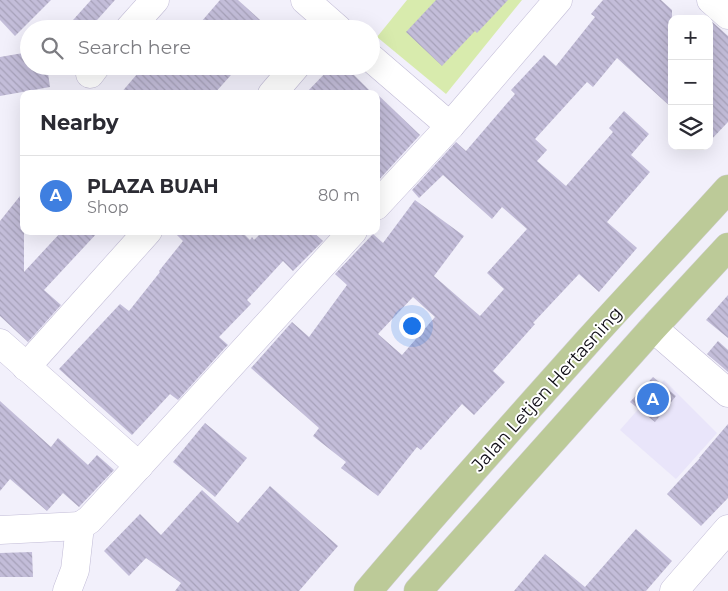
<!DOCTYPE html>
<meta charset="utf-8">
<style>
body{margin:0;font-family:Montserrat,sans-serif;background:#f2f2f3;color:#2b2b33}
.controls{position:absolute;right:15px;top:15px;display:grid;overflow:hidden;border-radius:10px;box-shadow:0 5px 20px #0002}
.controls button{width:45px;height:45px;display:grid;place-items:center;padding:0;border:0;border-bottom:1px solid #e1e1e2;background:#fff;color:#2b2b33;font:25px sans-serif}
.you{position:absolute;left:411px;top:325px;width:18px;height:18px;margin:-12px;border:4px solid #fff;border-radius:50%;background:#1a73e8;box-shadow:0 0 0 8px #1a73e833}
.badge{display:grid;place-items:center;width:32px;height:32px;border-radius:50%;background:#d93025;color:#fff;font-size:16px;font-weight:700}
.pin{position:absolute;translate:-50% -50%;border:2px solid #fff;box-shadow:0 1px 5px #0006}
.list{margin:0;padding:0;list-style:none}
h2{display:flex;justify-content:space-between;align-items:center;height:65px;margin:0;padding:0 20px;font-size:21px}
h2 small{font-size:16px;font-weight:400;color:#7c7c81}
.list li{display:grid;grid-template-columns:32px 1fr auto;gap:15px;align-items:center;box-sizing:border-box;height:80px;padding:0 20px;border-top:1px solid #e1e1e2}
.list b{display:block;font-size:19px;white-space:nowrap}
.list p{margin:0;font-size:16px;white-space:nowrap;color:#7c7c81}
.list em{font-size:16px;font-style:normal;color:#7c7c81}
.icon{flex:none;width:28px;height:28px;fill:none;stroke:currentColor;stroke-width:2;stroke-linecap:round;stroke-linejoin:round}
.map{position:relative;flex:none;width:728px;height:591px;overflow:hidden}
.search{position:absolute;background:#fff;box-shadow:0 5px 20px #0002;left:20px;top:20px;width:360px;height:55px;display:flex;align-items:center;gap:12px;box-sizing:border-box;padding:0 18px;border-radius:28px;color:#7c7c81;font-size:19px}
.panel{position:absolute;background:#fff;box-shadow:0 5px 20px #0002;left:20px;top:90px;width:360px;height:145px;border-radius:10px}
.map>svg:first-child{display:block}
.built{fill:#e9e5fa}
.green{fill:#d8ebad}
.building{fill:url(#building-back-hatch);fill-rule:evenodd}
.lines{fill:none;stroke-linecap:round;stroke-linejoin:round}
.minor-casing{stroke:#c2bcd7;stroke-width:29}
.major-casing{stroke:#cfced0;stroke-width:29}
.minor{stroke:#fff;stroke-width:28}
.major{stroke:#bcca98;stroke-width:28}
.labels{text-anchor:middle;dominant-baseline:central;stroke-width:4;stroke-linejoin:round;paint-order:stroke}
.street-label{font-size:18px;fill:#0d0b14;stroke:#fff}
</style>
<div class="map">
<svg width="728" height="591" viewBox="0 0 728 591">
<defs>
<pattern id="building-back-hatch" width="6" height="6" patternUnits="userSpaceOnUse" patternTransform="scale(1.25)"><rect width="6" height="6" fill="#c3bdd9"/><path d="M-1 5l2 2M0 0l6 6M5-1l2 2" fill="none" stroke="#a6a1b9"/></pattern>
</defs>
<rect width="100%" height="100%" fill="#f2f0fb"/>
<!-- built -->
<path class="built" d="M664 380 717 433 676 479 620 430Z"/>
<!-- green -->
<path class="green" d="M407 0H522L446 94 377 37Z"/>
<!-- building -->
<g class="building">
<path d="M0 0H51L15 36 0 20Z"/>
<path d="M91 0H115L89 29H65Z"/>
<path d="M220 0H238L270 29H195Z"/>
<path d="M436 0H508L477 33 475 31 442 66 406 32Z"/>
<path d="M603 0H661L672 10V108L617 58 593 87 587 82 535 139 547 150 537 161 566 186 613 132 609 128 624 111 649 134 631 155 650 172 607 222 637 248 599 292 579 274 533 323 535 324 493 371 505 382 474 415 462 404 421 450 417 447 378 496 341 468 346 462 313 436 319 428 251 368 292 322 309 337 347 285 335 274 373 234 383 243 415 200 464 236 434 276 480 316 504 289 487 273 527 229 502 207 492 219 443 175 419 198 412 190 456 142 466 151 515 94 511 90 544 55 556 66 595 17 591 14ZM413 297 435 317 402 355 378 334Z"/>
<path d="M709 19 728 36V122L709 142Z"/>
<path d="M29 52V66H47L50 87 0 96V57Z"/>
<path d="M144 66H239L214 94H120Z"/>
<path d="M332 66H345L373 94H305Z"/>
<path d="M376 93 420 135 376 183Z"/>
<path d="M24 191V272L62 231H99L44 290 61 305 28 342 0 316V221Z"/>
<path d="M173 231H241L250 240 252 237 254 240 263 231H312L323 241 293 271 283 261 247 300 251 304 219 337 228 345 224 349 178 400 170 394 132 435 59 369 120 304 129 311 160 272 159 271 183 241Z"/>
<path d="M728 295V338L706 320Z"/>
<path d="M718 341 728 350V372L707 354Z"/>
<path d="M653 377 676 396 655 422 630 402Z"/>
<path d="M0 401 51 447 58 438 88 465 97 455 114 470 79 507 63 493 47 511 10 479 0 491Z"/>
<path d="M205 423 247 458 215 497 173 462Z"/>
<path d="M728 424V498L701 526 667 494 700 458H699Z"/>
<path d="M270 486 338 546 299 591H175L181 583 146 558 129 576 104 551 140 514 161 535 202 490 238 523Z"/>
<path d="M636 529 672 561 646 591H514L545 554 585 587Z"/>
<path d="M32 552 33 577H0V553Z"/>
</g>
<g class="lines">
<defs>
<g id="minor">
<path d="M305 0 338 29"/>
<path d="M711 0 728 15"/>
<path d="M129 29 155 0"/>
<path d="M371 58 450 126"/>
<path d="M90 74 96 66"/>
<path d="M272 94 296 66"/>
<path d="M376 206 450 126 558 0"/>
<path d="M653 328 728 393"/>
<path d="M0 343 139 466"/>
<path d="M26 367 148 231"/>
<path d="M0 530 80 526"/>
<path d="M67 591 75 570 80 526 89 520 102 506 353 231"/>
<path d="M674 591 728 529"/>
</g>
<g id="major">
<path d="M368 591C440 506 515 423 589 340 635 289 682 240 728 189"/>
<path d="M418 591 653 328 728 247"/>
</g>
</defs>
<!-- minor casing -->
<use href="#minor" class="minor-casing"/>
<!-- major casing -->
<use href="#major" class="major-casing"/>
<!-- minor -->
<use href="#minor" class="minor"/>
<!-- major -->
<use href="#major" class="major"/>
</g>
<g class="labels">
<!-- street labels -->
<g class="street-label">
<text transform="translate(547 389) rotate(-48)">Jalan Letjen Hertasning</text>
</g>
</g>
</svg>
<div class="controls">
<button>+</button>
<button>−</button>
<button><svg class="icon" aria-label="layers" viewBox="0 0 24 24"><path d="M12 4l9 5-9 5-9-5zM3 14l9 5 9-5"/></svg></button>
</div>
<div class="you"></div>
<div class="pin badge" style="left:653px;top:399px;background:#3f7fe0">A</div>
<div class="search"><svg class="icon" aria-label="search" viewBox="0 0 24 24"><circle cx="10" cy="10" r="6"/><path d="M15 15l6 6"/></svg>Search here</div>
<section class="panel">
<h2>Nearby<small></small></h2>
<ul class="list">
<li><span class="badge" style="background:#3f7fe0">A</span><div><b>PLAZA BUAH</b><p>Shop</p></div><em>80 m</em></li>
</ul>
</section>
</div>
